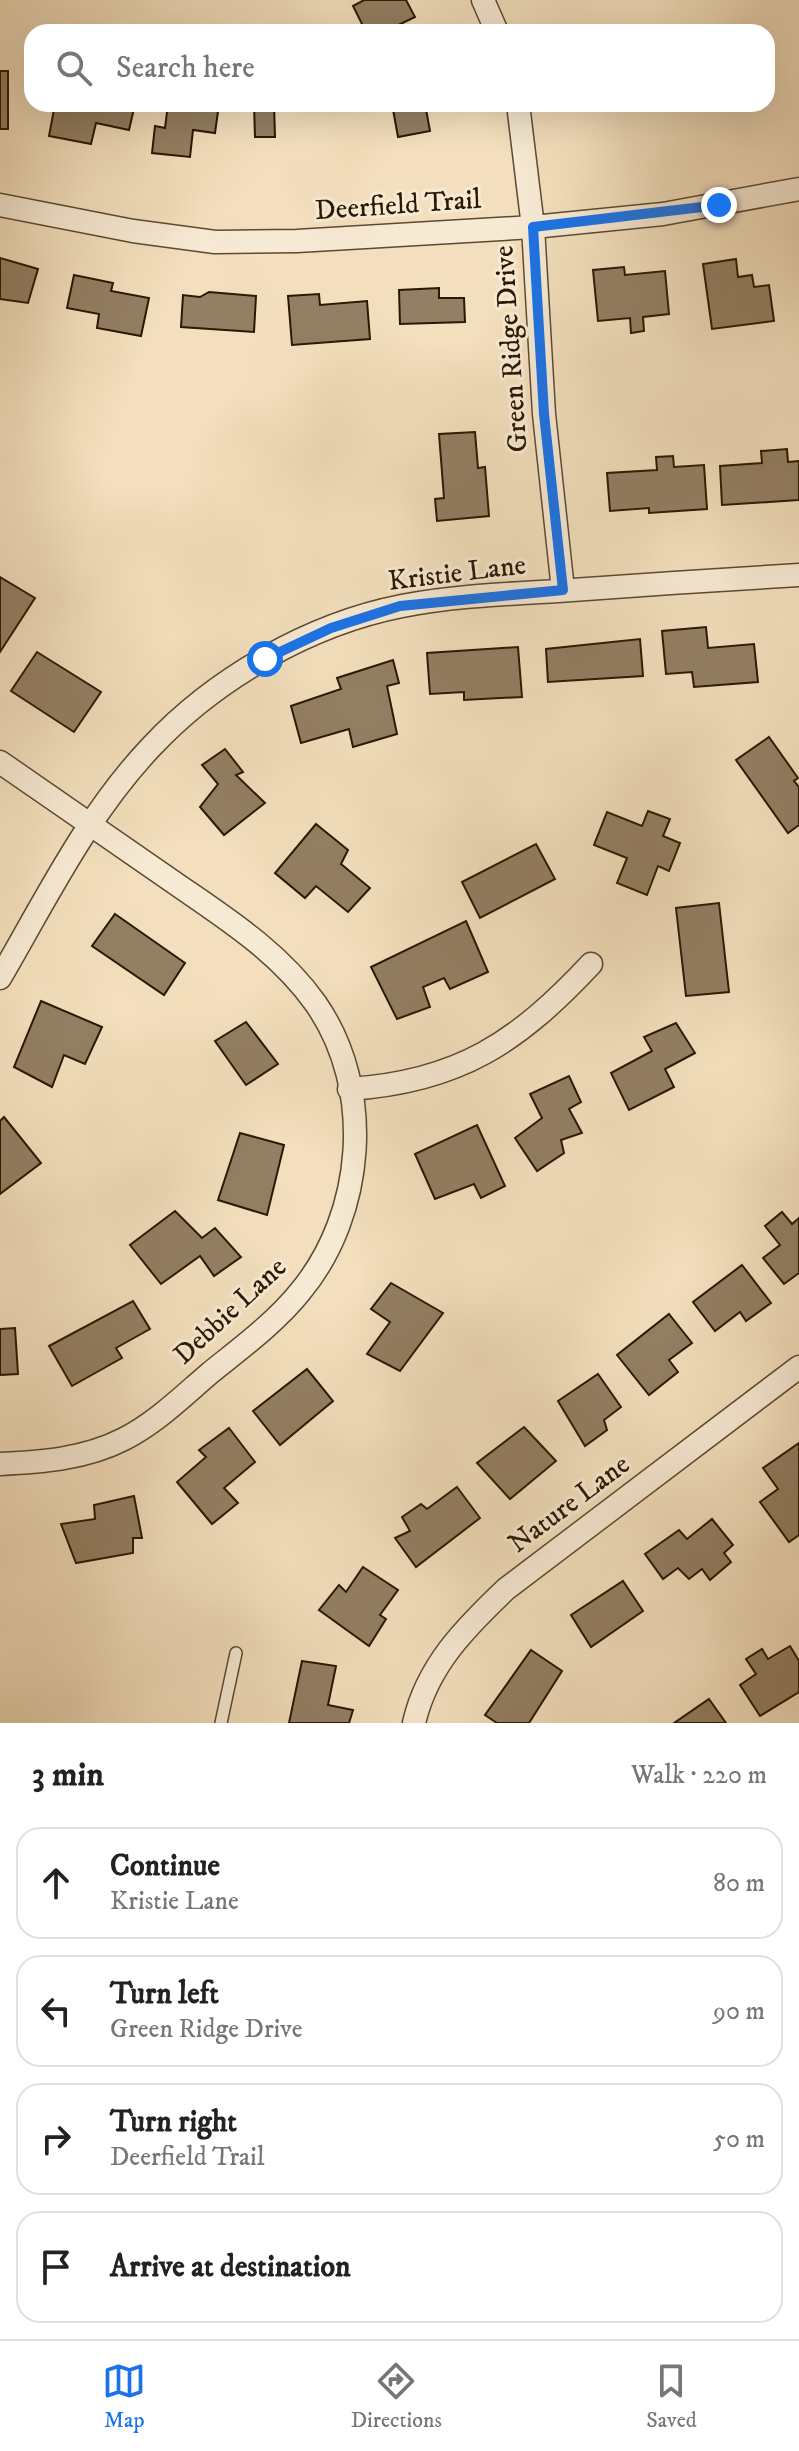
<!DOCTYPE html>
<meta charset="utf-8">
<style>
body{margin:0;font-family:"IM FELL DW Pica",serif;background:#f2f2f2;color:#222}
.stop{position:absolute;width:24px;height:24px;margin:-18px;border:6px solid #1a73e8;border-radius:50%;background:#fff}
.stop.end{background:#1a73e8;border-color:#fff;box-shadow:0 2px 8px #0008}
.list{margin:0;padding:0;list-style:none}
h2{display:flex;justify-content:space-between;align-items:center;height:104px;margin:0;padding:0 32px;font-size:34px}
h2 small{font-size:26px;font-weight:400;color:#767676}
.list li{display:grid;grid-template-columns:52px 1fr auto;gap:24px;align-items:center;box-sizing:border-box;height:112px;margin:0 16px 16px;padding:0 16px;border:2px solid #e0e0e0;border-radius:24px}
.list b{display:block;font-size:30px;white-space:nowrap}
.list p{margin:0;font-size:26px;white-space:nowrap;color:#767676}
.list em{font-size:26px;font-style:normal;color:#767676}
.icon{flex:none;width:44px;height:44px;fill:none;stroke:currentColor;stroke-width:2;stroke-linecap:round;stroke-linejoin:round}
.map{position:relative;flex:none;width:799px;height:1723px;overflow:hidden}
.search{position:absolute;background:#fff;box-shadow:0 8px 32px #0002;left:24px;right:24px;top:24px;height:88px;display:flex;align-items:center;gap:20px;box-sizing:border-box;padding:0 28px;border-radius:24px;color:#767676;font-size:30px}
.sheet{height:616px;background:#fff}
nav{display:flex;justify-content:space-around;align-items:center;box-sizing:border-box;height:112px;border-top:2px solid #e0e0e0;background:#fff;font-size:22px;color:#767676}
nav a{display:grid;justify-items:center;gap:4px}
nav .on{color:#1a73e8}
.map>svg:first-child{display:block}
.building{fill:#937f63;stroke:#2a1801;stroke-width:2}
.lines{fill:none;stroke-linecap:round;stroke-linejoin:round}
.service-casing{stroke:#5c4a30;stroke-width:14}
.minor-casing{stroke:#5c4a30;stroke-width:25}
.service{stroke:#f7ead4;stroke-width:11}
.minor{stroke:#f7ead4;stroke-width:22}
.route{stroke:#1a73e8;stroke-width:10}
.labels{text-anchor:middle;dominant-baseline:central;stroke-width:6;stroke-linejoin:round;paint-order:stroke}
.street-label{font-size:28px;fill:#2a1801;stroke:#f7ead4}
</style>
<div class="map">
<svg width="799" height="1723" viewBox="0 0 799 1723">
<rect width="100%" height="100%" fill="#f3dfbd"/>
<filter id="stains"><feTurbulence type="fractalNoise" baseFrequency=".0025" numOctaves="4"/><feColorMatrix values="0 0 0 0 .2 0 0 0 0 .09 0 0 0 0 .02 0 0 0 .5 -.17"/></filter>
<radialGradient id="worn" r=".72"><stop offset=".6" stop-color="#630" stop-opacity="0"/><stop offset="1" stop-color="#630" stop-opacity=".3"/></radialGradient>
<!-- building -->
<g class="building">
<path d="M364 0H406L415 17 384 32H366L353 6Z"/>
<rect x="0" y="71" width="8" height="58"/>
<path d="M55 104H135L129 130 96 123 91 144 49 136Z"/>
<path d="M168 104H219L215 133 193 130 190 157 152 153 155 126 165 128Z"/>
<path d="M254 104H274L275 137H255Z"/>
<path d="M392 104H425L430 131 398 137Z"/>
<path d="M0 258 38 269 28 303 0 299Z"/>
<path d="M736 259 738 277 752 275 754 287 769 285 774 321 712 329 703 264Z"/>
<path d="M624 267 625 275 665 271 669 314 643 317 644 331 631 333 630 318 598 321 593 270Z"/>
<path d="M74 275 113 283 111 291 149 298 141 336 97 328 99 314 67 308Z"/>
<path d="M439 288V298H464L465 322 400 324 399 290Z"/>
<path d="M209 292 256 296 254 332 181 327 183 295 200 297Z"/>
<path d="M319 294 320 305 367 301 370 339 292 345 288 296Z"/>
<path d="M475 432 478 468 485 467 489 516 437 521 435 499 444 498 439 434Z"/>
<path d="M787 449 788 462 799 461V500L722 505 720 466 762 463 761 451Z"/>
<path d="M673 456 674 467 704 465 707 509 649 513V508L610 511 607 473 657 470 656 457Z"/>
<path d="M0 577 35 598 0 652Z"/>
<path d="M706 627 708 648 754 644 758 682 694 687 692 672 666 674 662 631Z"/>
<path d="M640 639 643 676 548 682 546 649Z"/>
<path d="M518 647 522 697 464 700V692L430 694 427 653Z"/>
<path d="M37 652 101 692 74 732 11 691Z"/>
<path d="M393 660 399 683 387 686 397 734 353 747 349 729 301 743 291 706 341 689 337 678Z"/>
<path d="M769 737 798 778 794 781 799 787V825L788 833 736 760Z"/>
<path d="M225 749 243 772 236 775 265 803 224 835 200 807 218 784 202 765Z"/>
<path d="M648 811 670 819 663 836 680 843 669 871 658 866 647 895 617 883 627 858 594 845 607 812 642 826Z"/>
<path d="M316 824 348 850 341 864 370 888 348 912 316 886 305 898 275 873Z"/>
<path d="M536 844 555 879 480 918 462 882Z"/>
<path d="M719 903 729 992 686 996 676 908Z"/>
<path d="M115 914 185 963 164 995 92 946Z"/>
<path d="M466 921 488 972 450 989 444 978 423 987 430 1007 397 1019 371 967Z"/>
<path d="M41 1001 102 1027 85 1064 64 1055 52 1087 14 1067Z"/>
<path d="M246 1022 278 1064 246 1085 215 1041Z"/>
<path d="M676 1023 695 1053 665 1069 674 1087 629 1110 611 1073 652 1051 644 1037Z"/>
<path d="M569 1076 581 1102 569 1109 582 1133 561 1140 564 1153 537 1171 515 1138 542 1118 530 1094Z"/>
<path d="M4 1117 41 1163 0 1194V1121Z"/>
<path d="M477 1125 505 1186 481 1198 474 1184 435 1199 415 1154Z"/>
<path d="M240 1133 284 1145 267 1215 218 1200Z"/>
<path d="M175 1211 202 1238 215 1228 241 1257 214 1276 200 1256 161 1284 130 1245Z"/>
<path d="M782 1212 792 1224 799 1218V1273L784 1284 763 1258 780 1245 765 1226Z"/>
<path d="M742 1265 771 1303 746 1321 740 1312 715 1331 693 1302Z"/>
<path d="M391 1283 443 1313 400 1371 367 1354 390 1322 371 1309Z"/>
<path d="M133 1301 150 1329 116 1348 122 1358 72 1386 49 1346Z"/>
<path d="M669 1314 692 1343 669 1360 678 1372 649 1395 617 1355Z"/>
<path d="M15 1328 18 1374 0 1375V1329Z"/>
<path d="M307 1369 333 1401 280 1445 253 1411Z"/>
<path d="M598 1374 621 1407 604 1420 607 1430 585 1446 558 1401Z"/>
<path d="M524 1427 556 1461 510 1499 477 1463Z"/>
<path d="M229 1428 255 1462 224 1488 238 1503 212 1524 177 1482 206 1457 199 1450Z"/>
<path d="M799 1443V1535L789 1542 760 1502 778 1489 763 1468Z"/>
<path d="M457 1487 480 1518 416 1567 395 1538 410 1531 402 1517 421 1504 427 1509Z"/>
<path d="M134 1496 142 1538H133V1553L76 1563 61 1524 95 1519 94 1505Z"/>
<path d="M712 1519 733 1545 724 1553 731 1562 710 1580 702 1569 689 1579 678 1568 663 1579 645 1554 679 1530 687 1539Z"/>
<path d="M363 1567 398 1590 380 1615 386 1619 369 1646 319 1610 339 1585 346 1592Z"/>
<path d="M623 1581 643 1611 591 1647 571 1615Z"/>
<path d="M790 1646 799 1661V1692L760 1716 740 1685 756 1674 746 1659 762 1649 768 1659Z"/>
<path d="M531 1650 562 1671 529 1723H497L485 1715Z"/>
<path d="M302 1661 336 1666 328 1705 353 1710 349 1723H289Z"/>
<path d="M709 1699 726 1723H674Z"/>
</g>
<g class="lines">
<defs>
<path id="service" d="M221 1723 236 1653"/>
<g id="minor">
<path d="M483 0 497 32"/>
<path d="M518 104 533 227 544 414 563 590"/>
<path d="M0 205 133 231 215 242 297 241 533 227 663 214 799 189"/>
<path d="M0 762C56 801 113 840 169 879 222 916 278 950 316 1004 375 1089 365 1214 300 1292 275 1323 241 1348 210 1373 183 1396 156 1423 124 1439 85 1459 42 1462 0 1464"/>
<path d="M0 978C46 899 88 813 152 746 216 678 310 624 402 606 453 596 506 594 558 591 638 585 719 580 799 575"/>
<path d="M349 1089C459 1082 518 1042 591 964"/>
<path d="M414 1723C427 1666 465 1628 506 1589L799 1367"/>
</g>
</defs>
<!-- service casing -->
<use href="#service" class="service-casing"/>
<!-- minor casing -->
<use href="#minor" class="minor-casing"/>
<!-- service -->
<use href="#service" class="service"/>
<!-- minor -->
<use href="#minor" class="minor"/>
</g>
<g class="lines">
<!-- route -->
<path class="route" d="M265 659 331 628 400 606 563 590 544 414 533 227 719 205"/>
</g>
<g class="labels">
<!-- street labels -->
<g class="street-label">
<text transform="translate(398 205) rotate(-4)">Deerfield Trail</text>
<text transform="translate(511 349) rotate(-94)">Green Ridge Drive</text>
<text transform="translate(457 573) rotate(-7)">Kristie Lane</text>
<text transform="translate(230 1311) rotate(-43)">Debbie Lane</text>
<text transform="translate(569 1504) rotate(-37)">Nature Lane</text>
</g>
</g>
<rect width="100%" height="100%" filter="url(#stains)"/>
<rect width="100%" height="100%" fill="url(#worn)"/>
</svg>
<div class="stop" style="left:265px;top:659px"></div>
<div class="stop end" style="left:719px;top:205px"></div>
<div class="search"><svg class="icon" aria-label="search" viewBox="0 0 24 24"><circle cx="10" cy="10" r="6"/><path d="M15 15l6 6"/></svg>Search here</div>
</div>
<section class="sheet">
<h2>3 min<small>Walk · 220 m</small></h2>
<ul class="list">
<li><svg class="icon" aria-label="ahead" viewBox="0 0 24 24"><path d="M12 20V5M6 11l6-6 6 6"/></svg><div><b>Continue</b><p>Kristie Lane</p></div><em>80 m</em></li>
<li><svg class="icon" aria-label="left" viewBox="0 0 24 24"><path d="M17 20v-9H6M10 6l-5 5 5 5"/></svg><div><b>Turn left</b><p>Green Ridge Drive</p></div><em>90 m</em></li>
<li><svg class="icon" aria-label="right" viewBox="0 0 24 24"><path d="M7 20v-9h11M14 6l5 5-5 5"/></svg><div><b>Turn right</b><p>Deerfield Trail</p></div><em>50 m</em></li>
<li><svg class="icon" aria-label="arrive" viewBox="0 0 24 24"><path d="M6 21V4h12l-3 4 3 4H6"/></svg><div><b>Arrive at destination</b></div></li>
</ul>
</section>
<nav>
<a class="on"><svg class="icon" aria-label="map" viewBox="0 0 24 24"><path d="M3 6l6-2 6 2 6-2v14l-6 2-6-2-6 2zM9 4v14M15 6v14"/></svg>Map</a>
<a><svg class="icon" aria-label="directions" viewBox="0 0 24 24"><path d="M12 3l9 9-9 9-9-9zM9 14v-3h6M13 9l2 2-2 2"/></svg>Directions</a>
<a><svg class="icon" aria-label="saved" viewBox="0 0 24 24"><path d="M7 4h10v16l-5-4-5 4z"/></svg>Saved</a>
</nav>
